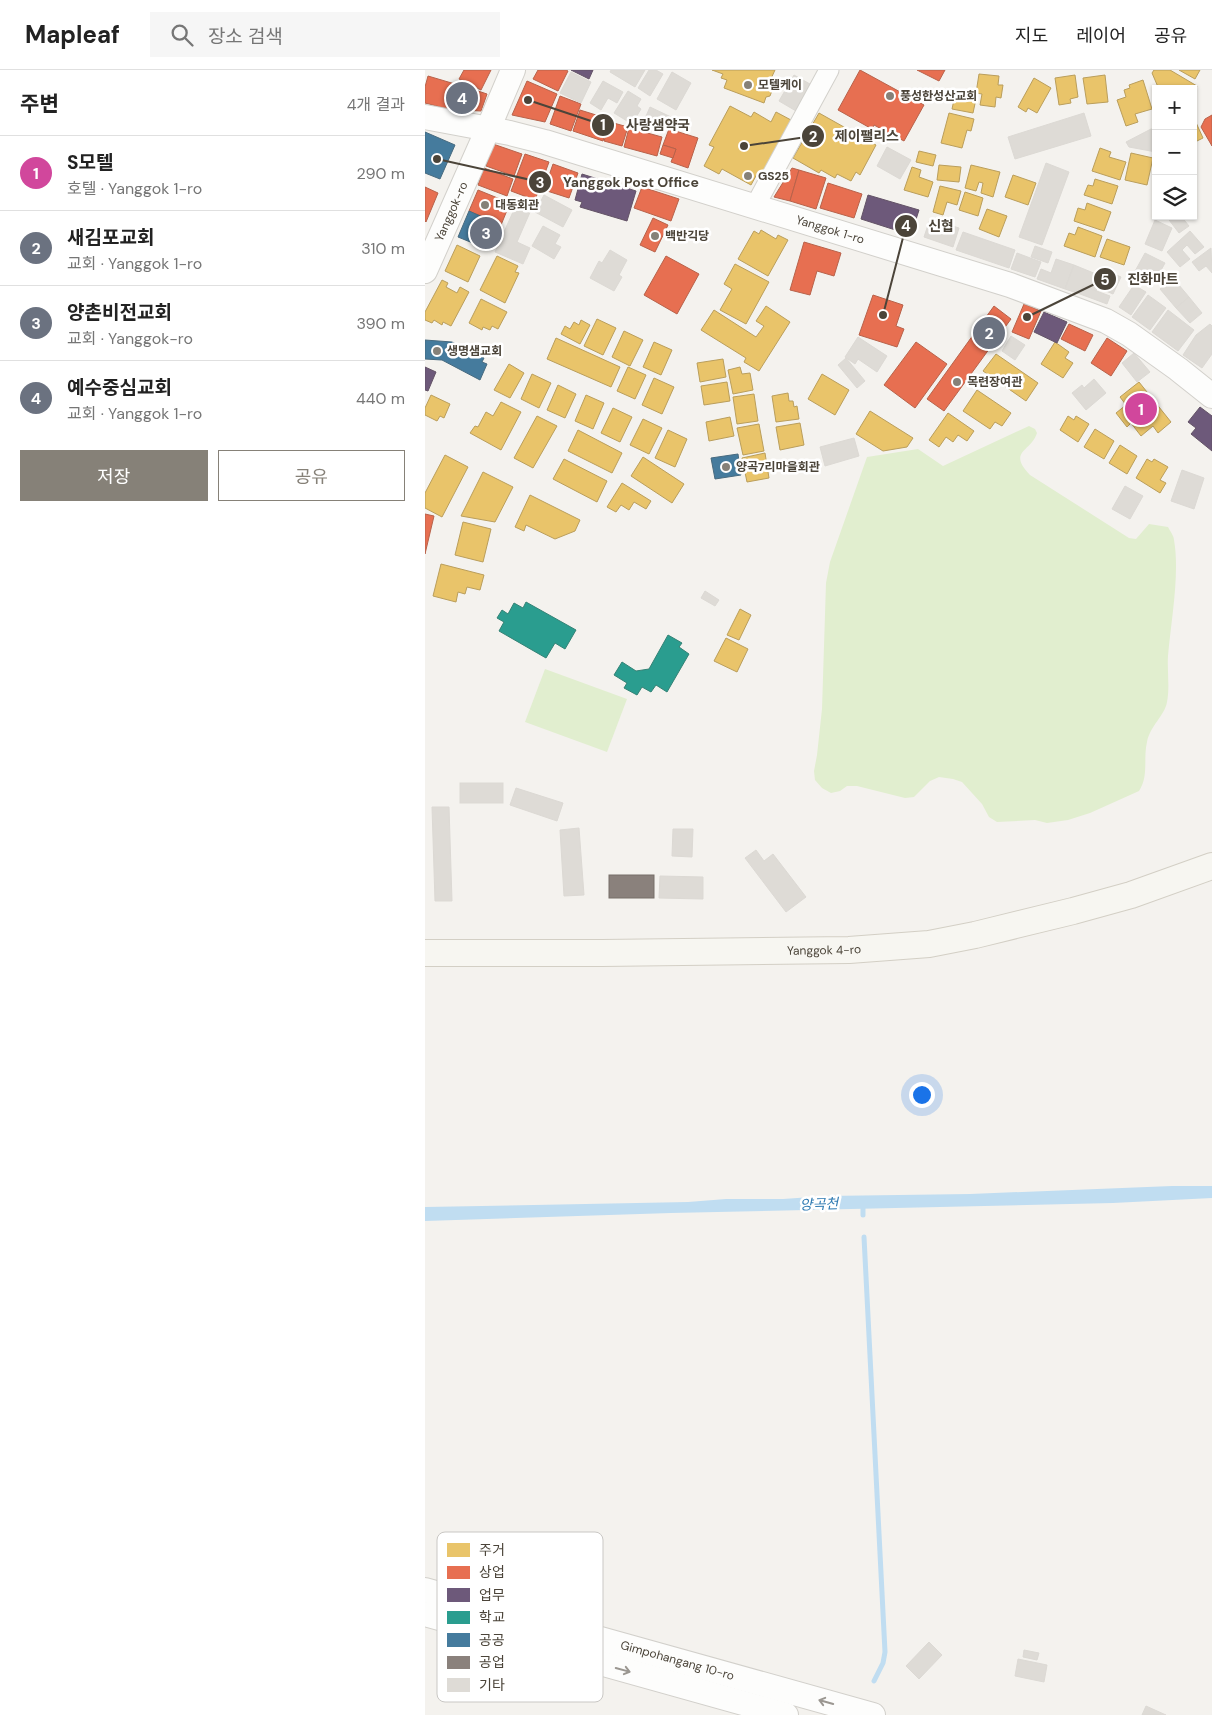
<!DOCTYPE html>
<html lang="ko">
<meta charset="utf-8">
<style>
body{margin:0;font-family:"DM Sans","Noto Sans KR",sans-serif;background:#f6f6f6;color:#222}
.controls{position:absolute;right:15px;top:15px;display:grid;overflow:hidden;border-radius:0px;box-shadow:0 1px 4px #0004}
.controls button{width:45px;height:45px;display:grid;place-items:center;padding:0;border:0;border-bottom:1px solid #e0e0e0;background:#fff;color:#222;font:25px sans-serif}
.you{position:absolute;left:496px;top:1024px;width:18px;height:18px;margin:-12px;border:4px solid #fff;border-radius:50%;background:#1a73e8;box-shadow:0 0 0 8px #1a73e833}
.badge{display:grid;place-items:center;width:32px;height:32px;border-radius:50%;background:#868178;color:#fff;font-size:16px;font-weight:700}
.pin{position:absolute;translate:-50% -50%;border:2px solid #fff;box-shadow:0 1px 5px #0006}
.list{margin:0;padding:0;list-style:none}
h2{display:flex;justify-content:space-between;align-items:center;height:65px;margin:0;padding:0 20px;font-size:21px}
h2 small{font-size:16px;font-weight:400;color:#767676}
.list li{display:grid;grid-template-columns:32px 1fr auto;gap:15px;align-items:center;box-sizing:border-box;height:75px;padding:0 20px;border-top:1px solid #e0e0e0}
.list b{display:block;font-size:19px;white-space:nowrap}
.list p{margin:0;font-size:16px;white-space:nowrap;color:#767676}
.list em{font-size:16px;font-style:normal;color:#767676}
.actions{display:flex;gap:10px;padding:15px 20px}
.actions a{flex:1;padding:11px 0;border:1px solid #868178;border-radius:0px;text-align:center;font-size:18px;color:#868178}
.actions .main{background:#868178;color:#fff}
.icon{flex:none;width:28px;height:28px;fill:none;stroke:currentColor;stroke-width:2;stroke-linecap:round;stroke-linejoin:round}
.map{position:relative;flex:none;width:787px;height:1645px;overflow:hidden}
header{display:flex;align-items:center;gap:30px;box-sizing:border-box;height:70px;padding:0 25px;background:#fff;border-bottom:1px solid #e0e0e0}
header strong{font-size:24px}
nav{display:flex;gap:28px;margin-inline-start:auto;font-size:18px}
.search{width:350px;height:45px;background:#f6f6f6;display:flex;align-items:center;gap:12px;box-sizing:border-box;padding:0 18px;border-radius:0px;color:#767676;font-size:19px}
main{display:flex}
aside{flex:1;background:#fff}
.map>svg:first-child{display:block}
.green{fill:#e1eecf}
.water{fill:#c0ddf1}
.homes{fill:#e9c46a;stroke:#ba9e5b}
.shops{fill:#e76f51;stroke:#b8624a}
.offices{fill:#6d597a;stroke:#635366}
.schools{fill:#2a9d8f;stroke:#348275}
.public{fill:#457b9d;stroke:#476a7f}
.industry{fill:#8a817c;stroke:#776f68}
.lines{fill:none;stroke-linecap:round;stroke-linejoin:round}
.stream{stroke:#c0ddf1;stroke-width:5}
.building{fill:#dedbd6;stroke:#dcd9d4}
.minor-casing{stroke:#d2d0cb;stroke-width:21}
.tertiary-casing{stroke:#d2d0cb;stroke-width:26}
.secondary-casing{stroke:#d3cfc5;stroke-width:28}
.minor{stroke:#fdfdfc;stroke-width:19}
.tertiary{stroke:#fdfdfc;stroke-width:24}
.secondary{stroke:#f7f6f1;stroke-width:26}
.oneway{stroke:#9b9791}
.poi-dot{fill:#868178;stroke:#fff;stroke-width:2}
.labels{text-anchor:middle;dominant-baseline:central;stroke-width:5;stroke-linejoin:round;paint-order:stroke}
.poi-label{font-size:12px;font-weight:bold;fill:#4b4439;stroke:#fff;text-anchor:start}
.street-label{font-size:12px;fill:#4b4439;stroke:#fff}
.water-label{font-size:14px;font-style:italic;fill:#2e7ab2;stroke:#fff}
.key{fill:#fff;stroke:#c9c7c4;stroke-width:1}
.key-label{font-size:14px;fill:#4b4439}
.leader{fill:none;stroke:#4b4439;stroke-width:2}
.callout-dot{fill:#4b4439;stroke:#fff;stroke-width:2}
.mark-label{font-size:15px;text-anchor:middle;font-weight:bold;fill:#fff}
.callout-label{font-size:14px;text-anchor:middle;font-weight:bold;fill:#4b4439;stroke:#fff;stroke-width:5;stroke-linejoin:round;paint-order:stroke}
</style>
<header>
<strong>Mapleaf</strong>
<div class="search"><svg class="icon" aria-label="search" viewBox="0 0 24 24"><circle cx="10" cy="10" r="6"/><path d="M15 15l6 6"/></svg>장소 검색</div>
<nav><a>지도</a><a>레이어</a><a>공유</a></nav>
</header>
<main>
<aside>
<h2>주변<small>4개 결과</small></h2>
<ul class="list">
<li><span class="badge" style="background:#d1479c">1</span><div><b>S모텔</b><p>호텔 · Yanggok 1-ro</p></div><em>290 m</em></li>
<li><span class="badge" style="background:#6b7280">2</span><div><b>새김포교회</b><p>교회 · Yanggok 1-ro</p></div><em>310 m</em></li>
<li><span class="badge" style="background:#6b7280">3</span><div><b>양촌비전교회</b><p>교회 · Yanggok-ro</p></div><em>390 m</em></li>
<li><span class="badge" style="background:#6b7280">4</span><div><b>예수중심교회</b><p>교회 · Yanggok 1-ro</p></div><em>440 m</em></li>
</ul>
<div class="actions"><a class="main">저장</a><a>공유</a></div>
</aside>
<div class="map">
<svg width="787" height="1645" viewBox="0 0 787 1645">
<rect width="100%" height="100%" fill="#f4f2ee"/>
<!-- green -->
<g class="green">
<path d="M604 356 610 359 612 363C606 382 582 381 605 405L704 468 711 469 724 454 743 457C745 461 749 466 749 470 755 504 746 551 743 586 742 601 745 617 742 632 740 645 725 656 722 672 718 689 724 706 714 721L665 743 643 750 622 753 610 750 572 752 564 747 557 734 537 712 528 709 514 707 505 711 489 727 480 728 432 716H422L415 721 406 723 397 718 390 710 389 701 392 685 397 639 401 513 405 492 442 387 493 379 518 396Z"/>
<path d="M120 599 202 629 182 682 100 652Z"/>
</g>
<!-- water -->
<path class="water" d="M747 1116H787V1128L688 1133 246 1143 0 1151V1137L263 1132 301 1129H358L401 1126 545 1124Z"/>
<!-- homes -->
<g class="homes">
<path d="M287 0H350L344 13 348 18 345 26 341 27 339 33 299 18 302 10 296 8 298 4Z"/>
<path d="M729 0H745L772 16 768 22V19H735L733 17 727 3Z"/>
<path d="M754 0H775L770 9Z"/>
<path d="M554 4 574 6 573 15H578L576 28 571 27 570 37 555 35 557 24 551 23Z"/>
<path d="M650 5 653 27 645 29 646 33 634 35 630 8Z"/>
<path d="M680 5 683 32 662 34 658 8Z"/>
<path d="M609 8 626 18 612 43 603 38 601 42 593 37Z"/>
<path d="M718 10 727 39 710 44 713 52 701 56 692 30 701 27 699 20 705 18 704 15Z"/>
<path d="M530 25 551 29 548 43 527 39Z"/>
<path d="M305 36 326 47 329 42 346 52 351 42 366 50 336 106 332 104 326 115 297 99 294 104 279 96 289 77 284 75Z"/>
<path d="M394 43 451 75 435 105 431 102 426 111 412 104 410 108 396 100 394 103 368 88Z"/>
<path d="M524 43 549 49 546 61 542 60 537 78 516 73Z"/>
<path d="M768 46 778 68 768 73Z"/>
<path d="M675 78 686 82 684 87 701 92 695 110 667 101Z"/>
<path d="M494 81 511 85 508 96 491 92Z"/>
<path d="M706 83 728 88 722 115 700 110Z"/>
<path d="M514 95 536 97 534 112 512 110Z"/>
<path d="M546 95 575 102 568 127 556 123 558 113 554 112 551 121 540 118Z"/>
<path d="M487 97 496 100 494 107 508 112 503 127 479 120Z"/>
<path d="M588 105 611 113 603 135 580 127Z"/>
<path d="M670 109 693 116 687 134 659 125 663 115 668 116Z"/>
<path d="M515 116 536 121 532 135 522 132 518 145 508 142Z"/>
<path d="M540 122 558 128 553 146 534 140Z"/>
<path d="M662 133 686 142 679 161 649 151 653 138 660 140Z"/>
<path d="M562 139 582 146 574 167 554 159Z"/>
<path d="M653 157 677 166 670 187 639 176 644 163 650 165Z"/>
<path d="M336 160 351 169 353 165 363 170 343 206 313 189 329 161 334 164Z"/>
<path d="M682 169 705 177 699 195 675 187Z"/>
<path d="M32 175 55 186 43 212 20 201Z"/>
<path d="M72 186 93 196 90 202 94 203 80 233 55 220Z"/>
<path d="M310 194 344 212 321 254 295 240 307 219 299 214Z"/>
<path d="M17 210 23 213 21 217 32 223 35 217 44 222 26 256 18 252 17 255 9 250 7 253 0 250V242Z"/>
<path d="M56 229 82 242 73 259 67 256 65 260 58 257 57 260 44 253Z"/>
<path d="M341 236 365 252 334 301 319 292 321 288 276 260 289 240 331 267 339 256 331 251Z"/>
<path d="M172 249 191 258 178 285 159 276Z"/>
<path d="M156 250 165 255 155 274 136 264 140 256 145 259 149 252 154 255Z"/>
<path d="M199 261 218 270 205 296 187 287Z"/>
<path d="M131 268 195 297 186 317 122 289Z"/>
<path d="M229 272 247 280 236 305 218 297Z"/>
<path d="M630 272 644 282 640 288 648 293 638 308 616 294Z"/>
<path d="M571 284 613 313 601 331 558 301Z"/>
<path d="M298 289 301 307 275 312 272 293Z"/>
<path d="M84 294 99 303 85 328 69 320Z"/>
<path d="M203 297 221 305 210 329 192 321Z"/>
<path d="M315 297 317 304 325 303 328 320 308 324 303 300Z"/>
<path d="M107 304 126 313 114 338 96 329Z"/>
<path d="M397 304 424 320 410 345 383 329Z"/>
<path d="M229 308 249 317 237 344 217 335Z"/>
<path d="M302 312 305 331 279 335 276 316Z"/>
<path d="M714 312 746 352 733 363 728 356 716 366 706 353 702 357 691 343 701 335 695 327Z"/>
<path d="M133 315 151 324 140 348 122 340Z"/>
<path d="M552 320 586 343 577 356 570 352 565 359 538 341Z"/>
<path d="M363 323 364 331H368L369 337 372 336 374 349 351 352 347 326Z"/>
<path d="M329 324 333 351 312 354 308 327Z"/>
<path d="M6 325 25 334 19 348 15 346 12 351 0 345V338Z"/>
<path d="M161 325 179 333 168 359 150 351Z"/>
<path d="M76 332 96 342 76 380 45 363 50 356 53 357 61 342 68 346Z"/>
<path d="M188 338 207 347 195 372 176 363Z"/>
<path d="M445 341 488 368 482 377 458 381 431 364Z"/>
<path d="M523 343 549 361 542 371 533 365 528 372 521 367 514 377 504 370Z"/>
<path d="M112 346 132 356 108 398 89 388Z"/>
<path d="M643 346 649 350 651 346 664 354 653 372 635 360Z"/>
<path d="M305 347 309 366 284 371 281 352Z"/>
<path d="M218 349 237 358 224 384 205 375Z"/>
<path d="M375 353 379 375 355 380 351 357Z"/>
<path d="M334 354 339 381 318 385 312 358Z"/>
<path d="M670 359 689 371 679 389 659 377Z"/>
<path d="M153 360 197 383 187 403 143 381Z"/>
<path d="M243 360 262 369 250 397 230 388Z"/>
<path d="M695 375 712 386 702 404 684 393Z"/>
<path d="M340 383 344 408 322 412 317 388Z"/>
<path d="M20 385 43 397 17 447 0 438V423Z"/>
<path d="M218 387 259 414 247 433 206 406Z"/>
<path d="M139 389 182 411 172 432 128 409Z"/>
<path d="M722 389 727 392 729 389 743 397 735 410 741 413 735 423 711 408Z"/>
<path d="M58 402 88 417 70 452 36 446Z"/>
<path d="M197 413 226 431 221 439 209 432 204 440 196 435 191 442 182 437Z"/>
<path d="M105 425 155 450 150 461 130 469 101 455 99 461 90 457Z"/>
<path d="M38 452 66 459 58 492 30 485Z"/>
<path d="M16 494 59 505 55 520 42 517 40 524 33 522 31 532 8 526Z"/>
<path d="M315 539 326 545 314 570 302 565Z"/>
<path d="M301 568 323 579 312 602 289 591Z"/>
</g>
<!-- shops -->
<g class="shops">
<path d="M39 0H66L56 20 34 9Z"/>
<path d="M113 0H141L143 1 133 21 108 9Z"/>
<path d="M435 0 499 35 479 71 449 55 447 59 413 40Z"/>
<path d="M492 0H520L514 11Z"/>
<path d="M3 6 30 14 23 39 0 33V17Z"/>
<path d="M102 11 132 24 120 52 87 45Z"/>
<path d="M32 14 62 24 56 41 24 39Z"/>
<path d="M135 26 156 34 146 61 125 54Z"/>
<path d="M155 40 184 49 178 71 148 61Z"/>
<path d="M787 45V76L776 57 780 49Z"/>
<path d="M185 52 203 57 197 76 179 71Z"/>
<path d="M204 58 237 67 232 86 199 77Z"/>
<path d="M244 59 273 68 263 98 246 92 251 79 238 75Z"/>
<path d="M68 74 97 84 89 106 61 96Z"/>
<path d="M238 75 251 79 248 88 235 84Z"/>
<path d="M100 84 124 92 110 130 86 121Z"/>
<path d="M128 94 153 103 144 128 119 120Z"/>
<path d="M59 98 88 109 82 126 53 115Z"/>
<path d="M367 98 374 100 365 131 349 127Z"/>
<path d="M374 100 401 108 391 139 365 131Z"/>
<path d="M403 113 437 124 429 148 395 138Z"/>
<path d="M0 117 13 123 1 152 0 151Z"/>
<path d="M217 117 254 129 246 151 209 138Z"/>
<path d="M53 120 85 133 76 155 44 141Z"/>
<path d="M228 148 243 155 230 182 215 175Z"/>
<path d="M379 172 416 183 409 206 392 201 385 225 365 220Z"/>
<path d="M241 186 274 204 252 244 219 225Z"/>
<path d="M448 225 478 235 471 256 479 259 472 277 434 265Z"/>
<path d="M599 234 616 241 604 269 587 262Z"/>
<path d="M569 236 586 249 519 341 502 329Z"/>
<path d="M644 254 668 265 660 281 636 269Z"/>
<path d="M682 268 702 281 686 306 666 293Z"/>
<path d="M491 272 522 294 490 338 459 315Z"/>
<path d="M0 444 9 446 0 484Z"/>
</g>
<!-- offices -->
<g class="offices">
<path d="M146 0H168L164 9Z"/>
<path d="M157 104 211 121 202 151 155 137 157 132 150 130Z"/>
<path d="M443 125 494 140 486 165 436 149Z"/>
<path d="M619 242 642 252 632 273 609 262Z"/>
<path d="M0 297 11 302 3 321 0 320Z"/>
<path d="M775 337 787 346V381L766 364 771 358 763 352Z"/>
</g>
<!-- schools -->
<g class="schools">
<path d="M101 532 151 560 140 579 130 573 121 588 74 561 79 552 72 548 77 540 83 544 89 533 98 538Z"/>
<path d="M243 565 257 573 254 577 264 584 242 622 231 615 226 622 217 617 212 625 199 618 202 613 189 605 197 592 211 601 224 599Z"/>
</g>
<!-- public -->
<g class="public">
<path d="M0 62 30 75 15 109 0 103Z"/>
<path d="M44 141 76 155 65 180 33 167Z"/>
<path d="M0 270 27 272 59 288 57 292 62 294 55 310 17 290 0 289Z"/>
<path d="M313 384 316 405 290 409 286 388Z"/>
</g>
<!-- industry -->
<rect class="industry" x="184" y="805" width="45" height="23"/>
<g class="lines">
<!-- stream -->
<g class="stream">
<path d="M438 1133V1145"/>
<path d="M439 1167 460 1582 458 1593 449 1611"/>
</g>
</g>
<!-- building -->
<g class="building">
<path d="M186 0H220L210 17 185 2Z"/>
<path d="M224 0H231L238 4 225 26 213 18Z"/>
<path d="M146 2 166 12 156 33 135 23Z"/>
<path d="M247 2 266 13 251 40 232 29Z"/>
<path d="M369 5 385 14 371 41 354 31Z"/>
<path d="M178 11 198 22 192 33 183 28 176 40 165 33Z"/>
<path d="M203 21 216 29 212 36 216 39 207 54 189 43Z"/>
<path d="M225 37 246 47 238 63 218 53Z"/>
<path d="M659 43 666 66 590 89 583 67Z"/>
<path d="M726 59 731 60V82L704 77 701 72Z"/>
<path d="M462 77 486 90 475 109 452 96Z"/>
<path d="M621 93 644 102 617 175 594 167Z"/>
<path d="M119 125 147 140 138 157 110 142Z"/>
<path d="M92 133 106 140 92 172 105 178 98 194 70 182Z"/>
<path d="M741 146H756L764 156 754 163Z"/>
<path d="M505 149 534 158 528 177 499 167Z"/>
<path d="M730 150 747 158 737 181 720 174Z"/>
<path d="M118 156 135 165 130 174 136 177 129 189 107 176Z"/>
<path d="M765 161 779 177 770 184 762 175 757 180 765 189 755 197 742 182Z"/>
<path d="M538 162 590 180 584 198 531 180Z"/>
<path d="M610 176 627 182 623 193 606 187Z"/>
<path d="M786 178 787 203 781 196 774 201 767 192Z"/>
<path d="M185 180 202 190 194 205 197 207 189 221 165 208 174 191 177 193Z"/>
<path d="M592 183 616 192 610 207 586 199Z"/>
<path d="M720 183 740 193 729 213 709 203Z"/>
<path d="M631 189 649 195 640 219 612 209 616 199 626 203Z"/>
<path d="M649 195 676 206 671 221 658 216 655 224 640 219Z"/>
<path d="M682 201 696 207 688 224 674 218Z"/>
<path d="M748 208 764 227 751 238 735 219Z"/>
<path d="M709 215 721 222 706 245 694 237Z"/>
<path d="M658 216 685 226 682 234 655 224Z"/>
<path d="M723 225 741 238 725 260 707 247Z"/>
<path d="M764 227 777 243 765 253 751 238Z"/>
<path d="M743 240 769 260 753 281 727 262Z"/>
<path d="M785 254 787 256V284L777 298 758 285 771 265Z"/>
<path d="M586 266 600 275 590 290 577 281Z"/>
<path d="M433 267 462 286 452 302 433 289 430 294 420 287Z"/>
<path d="M709 283 725 302 712 312 697 293Z"/>
<path d="M421 288 440 311 432 318 413 295Z"/>
<path d="M669 309 681 323 661 340 647 323 657 315 659 318Z"/>
<path d="M429 368 434 386 400 396 395 377Z"/>
<path d="M757 400 779 408 769 439 746 431Z"/>
<path d="M700 416 718 426 705 449 687 439Z"/>
<path d="M280 521 294 530 290 536 276 528Z"/>
<rect x="35" y="713" width="43" height="20"/>
<path d="M91 718 138 733 132 751 85 735Z"/>
<path d="M7 737H24L27 831H10Z"/>
<path d="M154 758 159 825 139 826 135 760Z"/>
<path d="M248 759H268L267 787 247 786Z"/>
<path d="M331 780 339 791 348 784 381 827 361 842 320 788Z"/>
<path d="M235 806 278 807V829L234 828Z"/>
<path d="M504 1572 517 1585 494 1609 481 1596Z"/>
<path d="M599 1580 614 1583 612 1590 598 1587Z"/>
<path d="M593 1589 622 1595 619 1612 590 1606Z"/>
<path d="M721 1636 741 1645H717Z"/>
</g>
<g class="lines">
<defs>
<path id="minor" d="M330 136 404 0"/>
<g id="tertiary">
<path id="s1" d="M0 47 85 63 120 72 585 215 681 251 704 264 753 299 787 326"/>
<path id="s2" d="M0 201 63 59 88 0"/>
<path id="s3" d="M0 1520 448 1645"/>
<path d="M0 1544 361 1645"/>
</g>
<g id="secondary">
<path id="s4" d="M0 883H177L424 880 504 874 550 865 648 841 706 825 787 796"/>
</g>
</defs>
<!-- minor casing -->
<use href="#minor" class="minor-casing"/>
<!-- tertiary casing -->
<use href="#tertiary" class="tertiary-casing"/>
<!-- secondary casing -->
<use href="#secondary" class="secondary-casing"/>
<!-- minor -->
<use href="#minor" class="minor"/>
<!-- tertiary -->
<use href="#tertiary" class="tertiary"/>
<!-- secondary -->
<use href="#secondary" class="secondary"/>
</g>
<!-- one-way arrows -->
<defs><path id="oneway-shaft" d="M-6 0H5M1.5-3L5.5 0L1.5 3" fill="none" stroke-width="1.6" stroke-linecap="round" stroke-linejoin="round" transform="scale(1.25)"/></defs>
<g class="oneway">
<use href="#oneway-shaft" transform="translate(198 1600) rotate(15)"/>
<use href="#oneway-shaft" transform="translate(401 1632) rotate(-164)"/>
</g>
<!-- markers -->
<g class="poi-dot">
<circle cx="323" cy="15" r="5"/>
<circle cx="465" cy="26" r="5"/>
<circle cx="323" cy="106" r="5"/>
<circle cx="60" cy="135" r="5"/>
<circle cx="230" cy="166" r="5"/>
<circle cx="12" cy="281" r="5"/>
<circle cx="532" cy="312" r="5"/>
<circle cx="301" cy="397" r="5"/>
</g>
<g class="labels">
<!-- poi labels -->
<g class="poi-label">
<text x="333" y="15">모텔케이</text>
<text x="475" y="26">풍성한성산교회</text>
<text x="333" y="106">GS25</text>
<text x="70" y="135">대동회관</text>
<text x="240" y="166">백반긱당</text>
<text x="22" y="281">생명샘교회</text>
<text x="542" y="312">목련장여관</text>
<text x="311" y="397">양곡7리마을회관</text>
</g>
<!-- street labels -->
<g class="street-label">
<text stroke="none"><textPath href="#s2" startOffset="65">Yanggok-ro</textPath></text>
<text stroke="none"><textPath href="#s1" startOffset="421">Yanggok 1-ro</textPath></text>
<text stroke="none"><textPath href="#s4" startOffset="399">Yanggok 4-ro</textPath></text>
<text stroke="none"><textPath href="#s3" startOffset="262">Gimpohangang 10-ro</textPath></text>
</g>
<!-- water labels -->
<g class="water-label">
<text transform="translate(394 1134) rotate(-2)">양곡천</text>
</g>
</g>
<!-- legend -->
<rect x="12" y="1462" width="166" height="170" rx="8" class="key"/>
<rect x="22" y="1473" width="23" height="14" fill="#e9c46a"/>
<rect x="22" y="1496" width="23" height="13" fill="#e76f51"/>
<rect x="22" y="1518" width="23" height="14" fill="#6d597a"/>
<rect x="22" y="1541" width="23" height="13" fill="#2a9d8f"/>
<rect x="22" y="1563" width="23" height="14" fill="#457b9d"/>
<rect x="22" y="1586" width="23" height="13" fill="#8a817c"/>
<rect x="22" y="1608" width="23" height="14" fill="#dedbd6"/>
<g class="key-label">
<text x="54" y="1485">주거</text>
<text x="54" y="1507">상업</text>
<text x="54" y="1530">업무</text>
<text x="54" y="1552">학교</text>
<text x="54" y="1575">공공</text>
<text x="54" y="1597">공업</text>
<text x="54" y="1620">기타</text>
</g>
<!-- callouts -->
<path class="leader" d="M103 30L178 55M319 76L388 66M12 89L115 112M458 245L481 156M602 247L680 209"/>
<g class="callout-dot">
<circle cx="103" cy="30" r="5"/>
<circle cx="319" cy="76" r="5"/>
<circle cx="12" cy="89" r="5"/>
<circle cx="458" cy="245" r="5"/>
<circle cx="602" cy="247" r="5"/>
<circle cx="178" cy="55" r="12"/>
<circle cx="388" cy="66" r="12"/>
<circle cx="115" cy="112" r="12"/>
<circle cx="481" cy="156" r="12"/>
<circle cx="680" cy="209" r="12"/>
</g>
<g class="mark-label">
<text x="178" y="60">1</text>
<text x="388" y="72">2</text>
<text x="115" y="118">3</text>
<text x="481" y="161">4</text>
<text x="680" y="215">5</text>
</g>
<g class="callout-label">
<text x="233" y="60">사랑샘약국</text>
<text x="442" y="71">제이팰리스</text>
<text x="206" y="117">Yanggok Post Office</text>
<text x="516" y="161">신협</text>
<text x="728" y="214">진화마트</text>
</g>
</svg>
<div class="controls">
<button>+</button>
<button>−</button>
<button><svg class="icon" aria-label="layers" viewBox="0 0 24 24"><path d="M12 4l9 5-9 5-9-5zM3 14l9 5 9-5"/></svg></button>
</div>
<div class="you"></div>
<div class="pin badge" style="left:716px;top:339px;background:#d1479c">1</div>
<div class="pin badge" style="left:564px;top:263px;background:#6b7280">2</div>
<div class="pin badge" style="left:61px;top:163px;background:#6b7280">3</div>
<div class="pin badge" style="left:37px;top:28px;background:#6b7280">4</div>
</div>
</main>
